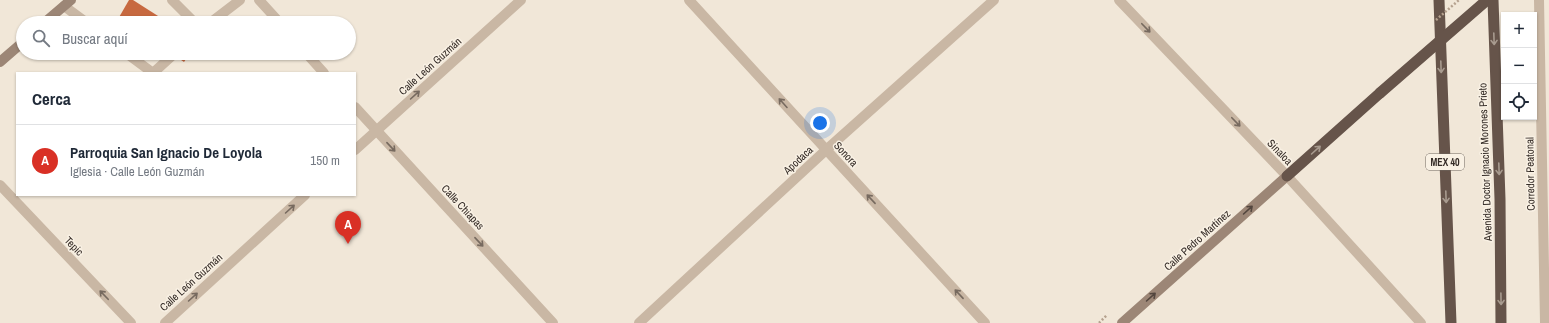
<!DOCTYPE html>
<html lang="es">
<meta charset="utf-8">
<style>
body{margin:0;font-family:"Archivo Narrow",sans-serif;background:#f6f6f7;color:#1f2937}
.controls{position:absolute;right:12px;top:12px;display:grid;overflow:hidden;border-radius:0px;box-shadow:0 1px 3px #0004}
.controls button{width:36px;height:36px;display:grid;place-items:center;padding:0;border:0;border-bottom:1px solid #e0e1e3;background:#fff;color:#1f2937;font:20px sans-serif}
.you{position:absolute;left:820px;top:123px;width:14px;height:14px;margin:-10px;border:3px solid #fff;border-radius:50%;background:#1a73e8;box-shadow:0 0 0 6px #1a73e833}
.badge{display:grid;place-items:center;width:26px;height:26px;border-radius:50%;background:#d93025;color:#fff;font-size:13px;font-weight:700}
.pin{position:absolute;translate:-50% -33px;filter:drop-shadow(0 1px 2px #0008)}
.pin::after{content:'';position:absolute;top:21px;width:14px;height:12px;background:inherit;clip-path:polygon(0 0,100% 0,50% 100%)}
.list{margin:0;padding:0;list-style:none}
h2{display:flex;justify-content:space-between;align-items:center;height:52px;margin:0;padding:0 16px;font-size:17px}
h2 small{font-size:13px;font-weight:400;color:#747a83}
.list li{display:grid;grid-template-columns:26px 1fr auto;gap:12px;align-items:center;box-sizing:border-box;height:72px;padding:0 16px;border-top:1px solid #e0e1e3}
.list b{display:block;font-size:15px;white-space:nowrap}
.list p{margin:0;font-size:13px;white-space:nowrap;color:#747a83}
.list em{font-size:13px;font-style:normal;color:#747a83}
.icon{flex:none;width:22px;height:22px;fill:none;stroke:currentColor;stroke-width:2;stroke-linecap:round;stroke-linejoin:round}
.map{position:relative;flex:none;width:1549px;height:323px;overflow:hidden}
.search{position:absolute;background:#fff;box-shadow:0 1px 3px #0004;left:16px;top:16px;width:340px;height:44px;display:flex;align-items:center;gap:10px;box-sizing:border-box;padding:0 14px;border-radius:22px;color:#747a83;font-size:15px}
.panel{position:absolute;background:#fff;box-shadow:0 1px 3px #0004;left:16px;top:72px;width:340px;height:124px;border-radius:0px}
.map>svg:first-child{display:block}
.building{fill:#c76940}
.lines{fill:none;stroke-linecap:round;stroke-linejoin:round}
.path{stroke:#b5a18e;stroke-width:2.5;stroke-dasharray:2 2;stroke-linecap:butt}
.service{stroke:#c9b7a4;stroke-width:10}
.pedestrian{stroke:#c9b7a4;stroke-width:10}
.minor{stroke:#c9b7a4;stroke-width:10}
.tertiary{stroke:#c9b7a4;stroke-width:10}
.secondary{stroke:#9c8676;stroke-width:10}
.trunk{stroke:#66544a;stroke-width:11}
.path-bridge{stroke:#b5a18e;stroke-width:2.5;stroke-dasharray:2 2;stroke-linecap:butt}
.trunk-bridge{stroke:#66544a;stroke-width:11}
.oneway{stroke:#776a5f}
.oneway2{stroke:#a89b8f}
.oneway3{stroke:#53463e}
.labels{text-anchor:middle;dominant-baseline:central;stroke-width:3;stroke-linejoin:round;paint-order:stroke}
.shield{fill:#f9f1e4;stroke:#6f665f;stroke-width:1}
.shield-label{font-size:10px;font-weight:bold;fill:#342b26}
.street-label{font-size:11px;fill:#342b26;stroke:#f9f1e4}
</style>
<div class="map">
<svg width="1549" height="323" viewBox="0 0 1549 323">
<rect width="100%" height="100%" fill="#f1e7d8"/>
<!-- building -->
<g class="building">
<path d="M129 0H133L169 23H125L118 19Z"/>
<path d="M171 53H190L184 62Z"/>
</g>
<g class="lines">
<!-- path -->
<path class="path" d="M1099 323 1107 315"/>
<!-- service -->
<g class="service">
<path d="M172 0 195 23"/>
<path d="M64 6 87 23"/>
<path d="M210 23 240 0"/>
<path d="M126 53 153 73"/>
<path d="M153 73 175 53"/>
</g>
<!-- pedestrian -->
<path class="pedestrian" d="M1539 0 1545 323"/>
<!-- minor -->
<g class="minor">
<path d="M259 0 280 23"/>
<path d="M689 0 985 323"/>
<path d="M306 53 324 73"/>
<path d="M355 107 553 323"/>
<path d="M1287 176 1421 323"/>
<path d="M0 185 131 323"/>
<path d="M639 323 826 150 994 0"/>
</g>
<!-- tertiary -->
<g class="tertiary">
<path d="M1119 0 1287 176"/>
<path d="M355 150 521 0"/>
<path d="M165 323 305 195"/>
</g>
<!-- secondary -->
<g class="secondary">
<path d="M44 23 71 0"/>
<path d="M0 62 23 42"/>
<path d="M1122 323 1287 176"/>
</g>
<!-- trunk -->
<g class="trunk">
<path d="M1439 0 1451 323"/>
<path d="M1493 0 1500 199 1501 323"/>
<path d="M1287 176 1380 93"/>
</g>
<!-- path-bridge -->
<path class="path-bridge" d="M1436 20 1459 0"/>
<!-- trunk-bridge -->
<path class="trunk-bridge" d="M1380 93 1487 0"/>
</g>
<!-- one-way arrows -->
<defs><path id="oneway-shaft" d="M-6 0H5M1.5-3L5.5 0L1.5 3" fill="none" stroke-width="1.6" stroke-linecap="round" stroke-linejoin="round"/></defs>
<g class="oneway">
<use href="#oneway-shaft" transform="translate(1146 28) rotate(46)"/>
<use href="#oneway-shaft" transform="translate(415 95) rotate(-42)"/>
<use href="#oneway-shaft" transform="translate(783 103) rotate(-132)"/>
<use href="#oneway-shaft" transform="translate(1236 122) rotate(46)"/>
<use href="#oneway-shaft" transform="translate(391 147) rotate(47)"/>
<use href="#oneway-shaft" transform="translate(871 199) rotate(-133)"/>
<use href="#oneway-shaft" transform="translate(290 209) rotate(-42)"/>
<use href="#oneway-shaft" transform="translate(479 242) rotate(47)"/>
<use href="#oneway-shaft" transform="translate(959 294) rotate(-133)"/>
<use href="#oneway-shaft" transform="translate(104 295) rotate(-134)"/>
<use href="#oneway-shaft" transform="translate(193 297) rotate(-42)"/>
</g>
<g class="oneway2">
<use href="#oneway-shaft" transform="translate(1494 39) rotate(88)"/>
<use href="#oneway-shaft" transform="translate(1441 67) rotate(88)"/>
<use href="#oneway-shaft" transform="translate(1316 150) rotate(-42)"/>
<use href="#oneway-shaft" transform="translate(1499 169) rotate(88)"/>
<use href="#oneway-shaft" transform="translate(1446 197) rotate(88)"/>
<use href="#oneway-shaft" transform="translate(1501 299) rotate(89)"/>
</g>
<g class="oneway3">
<use href="#oneway-shaft" transform="translate(1248 210) rotate(-42)"/>
<use href="#oneway-shaft" transform="translate(1151 297) rotate(-42)"/>
</g>
<g class="labels">
<!-- shield labels -->
<rect class="shield" x="1426" y="154" width="38" height="16" rx="3"/>
<g class="shield-label">
<text x="1445" y="162">MEX 40</text>
</g>
<!-- street labels -->
<g class="street-label">
<text transform="translate(430 66) rotate(-42)">Calle León Guzmán</text>
<text transform="translate(1280 152) rotate(46)">Sinaloa</text>
<text transform="translate(846 154) rotate(47)">Sonora</text>
<text transform="translate(798 160) rotate(-43)">Apodaca</text>
<text transform="translate(1485 162) rotate(-92)">Avenida Doctor Ignacio Morones Prieto</text>
<text transform="translate(1530 174) rotate(-91)">Corredor Peatonal</text>
<text transform="translate(463 207) rotate(47)">Calle Chiapas</text>
<text transform="translate(1197 240) rotate(-42)">Calle Pedro Martínez</text>
<text transform="translate(74 246) rotate(46)">Tepic</text>
<text transform="translate(191 282) rotate(-42)">Calle León Guzmán</text>
</g>
</g>
</svg>
<div class="controls">
<button>+</button>
<button>−</button>
<button><svg class="icon" aria-label="locate" viewBox="0 0 24 24"><circle cx="12" cy="12" r="6"/><path d="M12 2v4M12 18v4M2 12h4M18 12h4"/></svg></button>
</div>
<div class="you"></div>
<div class="pin badge" style="left:348px;top:244px">A</div>
<div class="search"><svg class="icon" aria-label="search" viewBox="0 0 24 24"><circle cx="10" cy="10" r="6"/><path d="M15 15l6 6"/></svg>Buscar aquí</div>
<section class="panel">
<h2>Cerca<small></small></h2>
<ul class="list">
<li><span class="badge">A</span><div><b>Parroquia San Ignacio De Loyola</b><p>Iglesia · Calle León Guzmán</p></div><em>150 m</em></li>
</ul>
</section>
</div>
